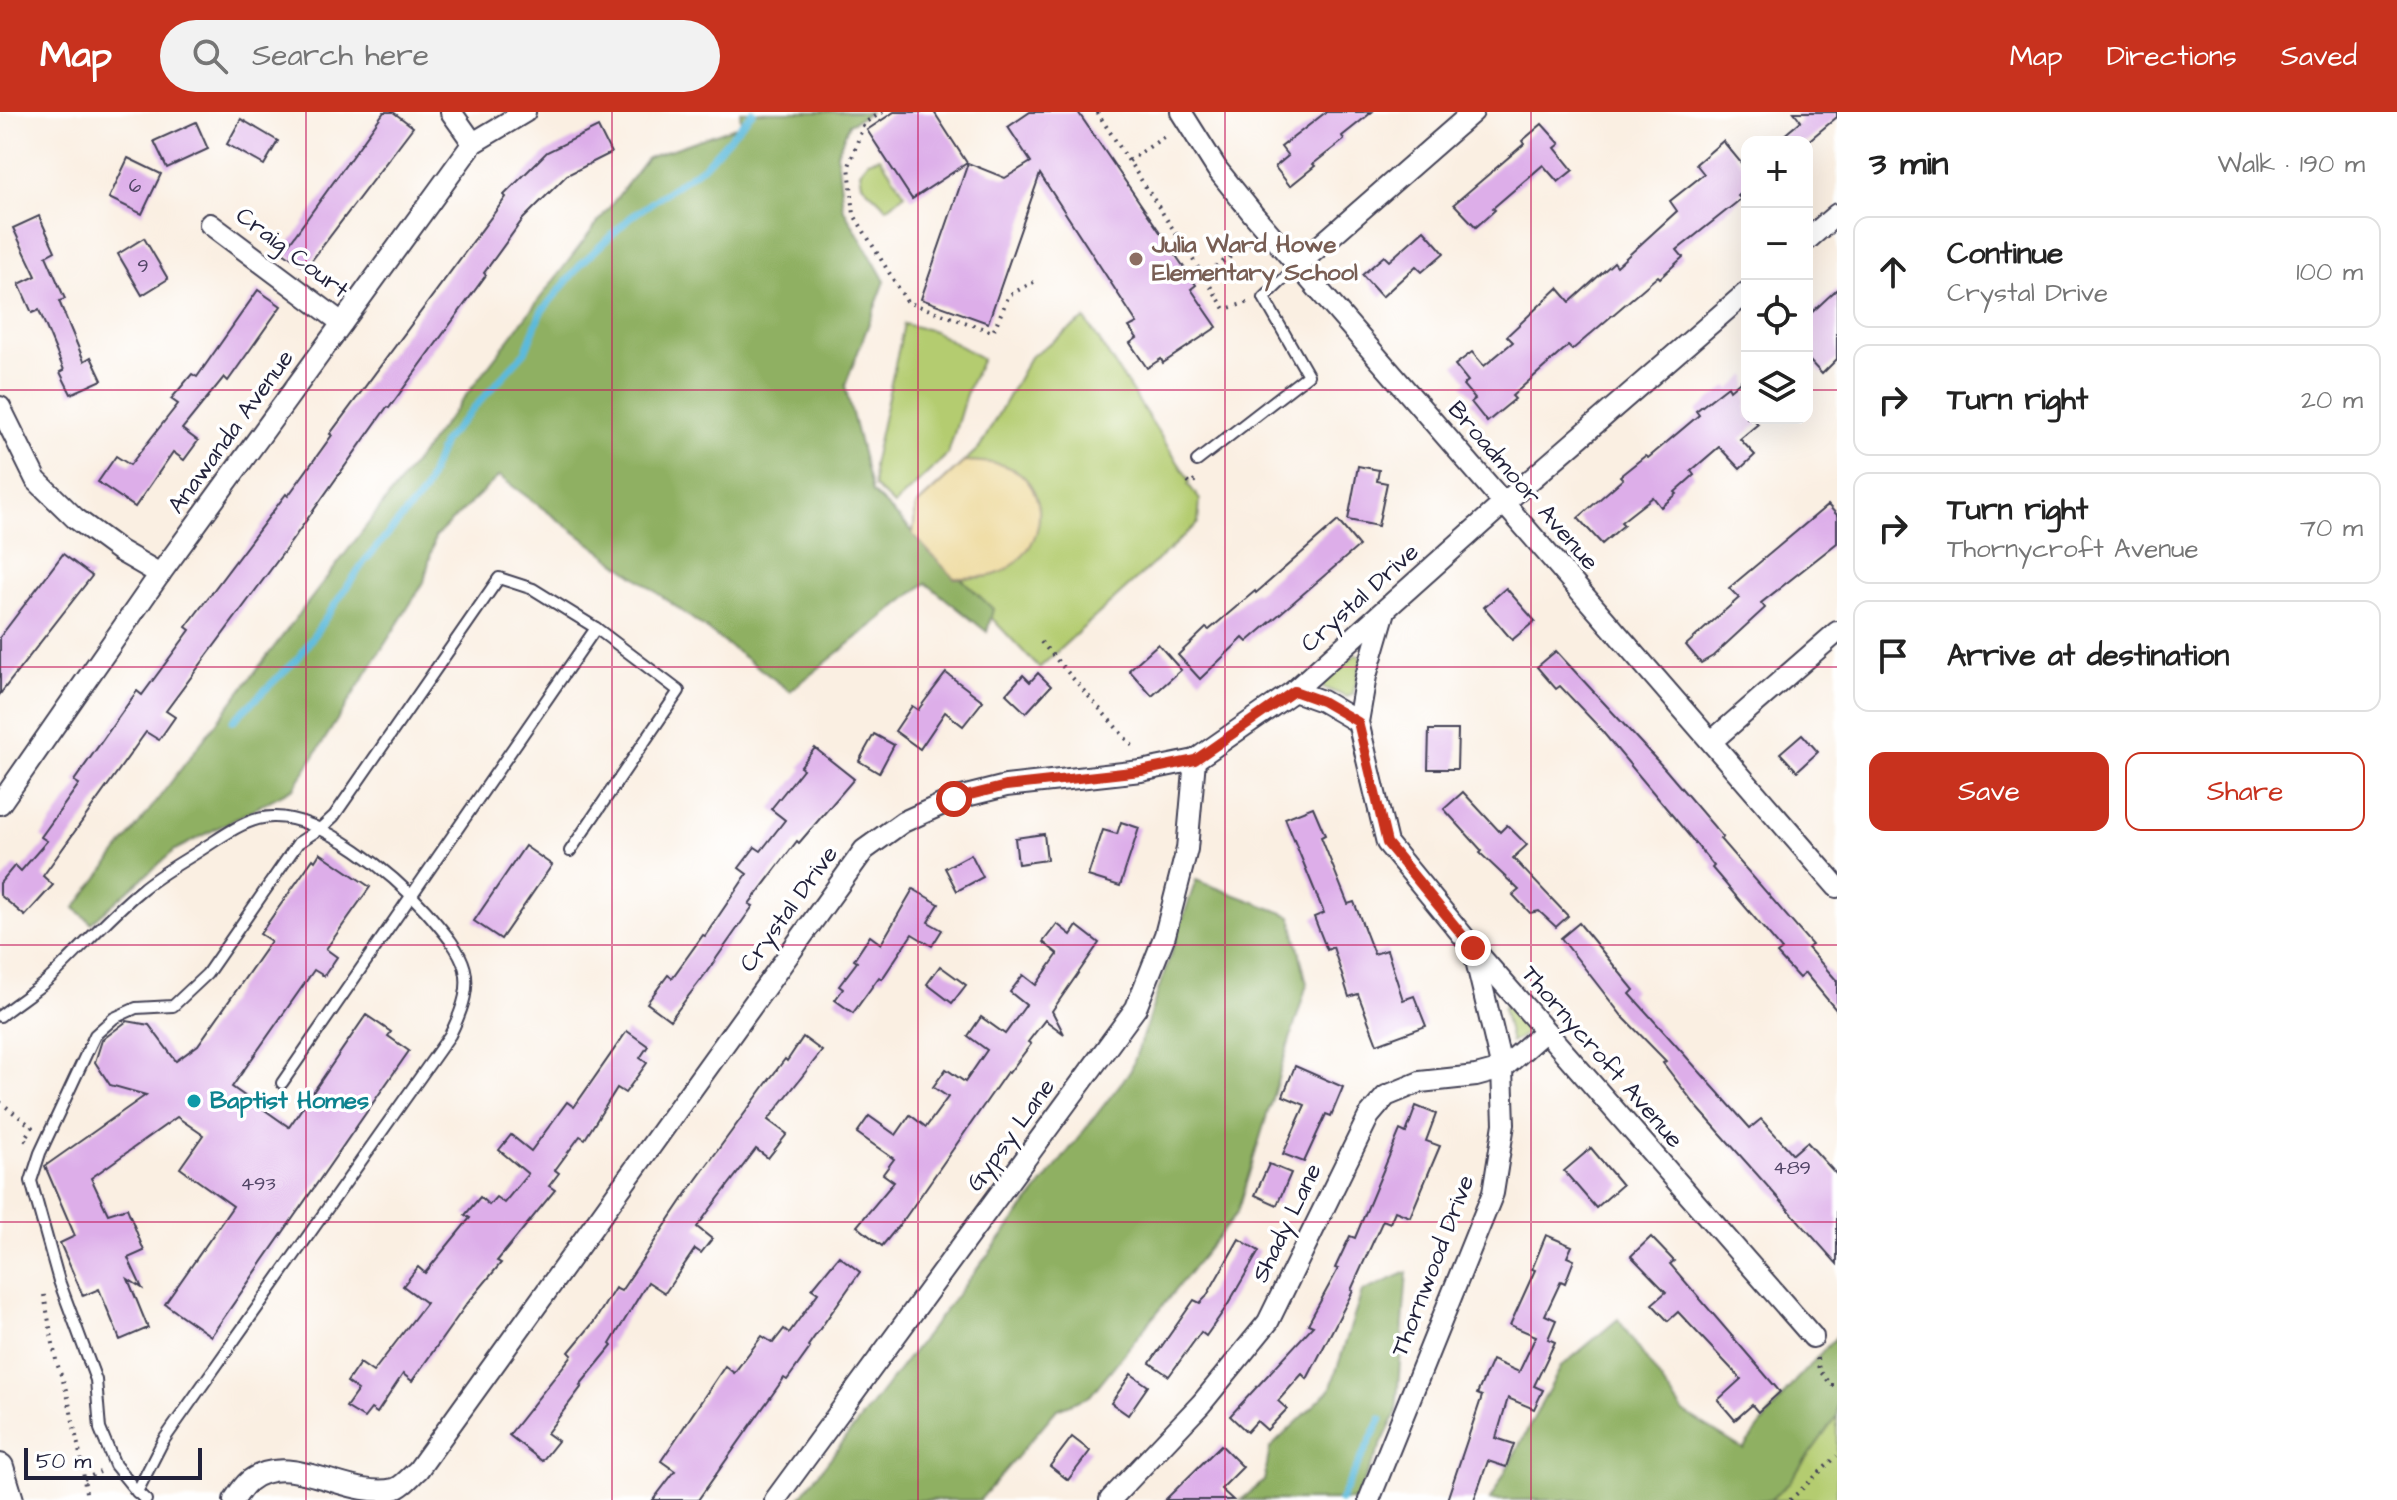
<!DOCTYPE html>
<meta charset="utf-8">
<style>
body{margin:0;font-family:"Architects Daughter",sans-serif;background:#f2f2f2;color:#222}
.controls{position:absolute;right:24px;top:24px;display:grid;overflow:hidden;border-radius:16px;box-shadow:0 8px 32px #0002}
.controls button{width:72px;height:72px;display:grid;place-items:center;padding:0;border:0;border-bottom:2px solid #e0e0e0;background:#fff;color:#222;font:40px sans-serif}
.scale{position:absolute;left:24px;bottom:20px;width:178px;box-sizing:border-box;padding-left:8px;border:4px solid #22223b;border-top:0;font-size:22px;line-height:28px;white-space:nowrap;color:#22223b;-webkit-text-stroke:6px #fff;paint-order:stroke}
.stop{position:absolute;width:24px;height:24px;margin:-18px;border:6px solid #c8321e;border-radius:50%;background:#fff}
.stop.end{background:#c8321e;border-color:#fff;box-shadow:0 2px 8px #0008}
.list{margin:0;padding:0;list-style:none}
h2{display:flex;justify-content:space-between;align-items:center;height:104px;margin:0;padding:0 32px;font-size:34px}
h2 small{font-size:26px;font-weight:400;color:#767676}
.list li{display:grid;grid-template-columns:52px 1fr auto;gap:24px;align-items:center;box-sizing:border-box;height:112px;margin:0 16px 16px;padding:0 16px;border:2px solid #e0e0e0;border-radius:16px}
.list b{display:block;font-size:30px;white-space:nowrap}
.list p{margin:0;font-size:26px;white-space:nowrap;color:#767676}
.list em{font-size:26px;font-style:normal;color:#767676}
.actions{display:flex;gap:16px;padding:24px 32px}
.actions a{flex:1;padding:18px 0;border:2px solid #c8321e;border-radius:16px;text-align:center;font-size:28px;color:#c8321e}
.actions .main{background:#c8321e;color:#fff}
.icon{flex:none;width:44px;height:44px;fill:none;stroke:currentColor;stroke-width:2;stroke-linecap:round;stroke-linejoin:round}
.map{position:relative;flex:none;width:1837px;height:1388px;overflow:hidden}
header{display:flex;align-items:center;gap:48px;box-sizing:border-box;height:112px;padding:0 40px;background:#c8321e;color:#fff}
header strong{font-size:38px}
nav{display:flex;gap:44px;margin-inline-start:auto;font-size:28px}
.search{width:560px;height:72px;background:#f2f2f2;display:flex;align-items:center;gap:20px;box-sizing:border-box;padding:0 28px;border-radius:44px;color:#767676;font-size:30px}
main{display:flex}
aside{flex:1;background:#fff}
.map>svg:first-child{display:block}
.green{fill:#b4cc70;stroke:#6b7756;stroke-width:2}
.forest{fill:#8fb062;stroke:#58694e;stroke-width:2}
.sand{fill:#eeda9e;stroke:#887e6c;stroke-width:2}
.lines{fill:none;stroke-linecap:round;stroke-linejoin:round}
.stream{stroke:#5cbadb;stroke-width:7}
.building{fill:#ddaee9}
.service-casing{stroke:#424154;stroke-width:14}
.minor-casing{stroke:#424154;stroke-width:24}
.tertiary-casing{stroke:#424154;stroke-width:30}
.path{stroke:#424154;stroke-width:4;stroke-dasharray:2 6;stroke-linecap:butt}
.service{stroke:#fff;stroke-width:10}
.minor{stroke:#fff;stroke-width:20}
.tertiary{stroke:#fff;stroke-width:26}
.route{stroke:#c8321e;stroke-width:10}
.grid{fill:none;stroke:#c2185b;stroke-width:2;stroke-opacity:0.55}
.education-dot{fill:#8d6e63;stroke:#fff;stroke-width:3}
.culture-dot{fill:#0f9aa8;stroke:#fff;stroke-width:3}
.labels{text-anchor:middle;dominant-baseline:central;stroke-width:7;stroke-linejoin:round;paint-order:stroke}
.number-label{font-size:20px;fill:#514566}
.education-label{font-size:24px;font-weight:bold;fill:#785e54;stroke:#fff;text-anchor:start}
.street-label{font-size:24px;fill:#22223b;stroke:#fff}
.culture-label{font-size:24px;font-weight:bold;fill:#0d838f;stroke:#fff;text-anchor:start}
</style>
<header>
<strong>Map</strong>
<div class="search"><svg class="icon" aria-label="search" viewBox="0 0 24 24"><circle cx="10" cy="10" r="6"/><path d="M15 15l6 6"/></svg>Search here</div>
<nav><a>Map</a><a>Directions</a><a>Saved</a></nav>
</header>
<main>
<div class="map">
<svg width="1837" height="1388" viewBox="0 0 1837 1388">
<rect width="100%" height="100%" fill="#fff"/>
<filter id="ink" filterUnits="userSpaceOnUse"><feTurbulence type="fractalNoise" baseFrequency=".0125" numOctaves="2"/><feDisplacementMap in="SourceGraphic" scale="16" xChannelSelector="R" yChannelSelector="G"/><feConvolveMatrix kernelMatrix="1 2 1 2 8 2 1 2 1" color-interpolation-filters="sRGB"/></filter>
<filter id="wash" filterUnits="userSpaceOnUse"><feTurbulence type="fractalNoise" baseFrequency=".006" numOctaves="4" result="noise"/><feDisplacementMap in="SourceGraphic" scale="32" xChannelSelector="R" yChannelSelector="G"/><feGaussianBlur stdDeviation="1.8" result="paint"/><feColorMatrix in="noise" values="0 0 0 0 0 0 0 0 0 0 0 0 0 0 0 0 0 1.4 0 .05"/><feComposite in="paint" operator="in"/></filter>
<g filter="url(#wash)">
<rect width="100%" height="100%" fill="#faefe2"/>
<!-- green -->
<g class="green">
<path d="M880 45 905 82 887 96 862 72 860 59 868 49Z"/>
<path d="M1085 207 1190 369 1188 372 1200 388 1198 411 1039 556 913 423 916 394 980 335 1030 245Z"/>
<path d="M904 212 934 219 982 247 967 279 948 342 894 393 874 374 873 353Z"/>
<path d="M1356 542 1362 546 1353 582 1347 585 1324 576 1322 571Z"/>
<path d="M1506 893 1526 916 1525 922 1511 931 1503 896Z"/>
<path d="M1837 1294V1388H1768Z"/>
</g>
<!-- forest -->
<g class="forest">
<path d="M740 0H871L849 12 837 41 843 96 885 169 845 274 872 380 993 497 987 520 926 471 790 579 499 364 435 425 424 470 294 676 175 738 91 811 75 796 647 46 741 13Z"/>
<path d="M1196 768 1291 804 1307 872 1237 1101 1090 1284 1057 1297 980 1388H798L1131 958Z"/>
<path d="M1407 1160 1396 1302 1355 1388H1241L1264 1369 1270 1336 1330 1278 1362 1180Z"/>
<path d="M1618 1207 1683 1300 1743 1337 1795 1269 1837 1224V1304L1788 1372 1770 1388H1490L1561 1255Z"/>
</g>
<!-- sand -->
<path class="sand" d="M965 349C984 350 1010 350 1024 365 1055 398 1035 447 997 462 985 467 967 465 954 466L913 423 916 394Z"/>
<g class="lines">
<!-- stream -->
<g class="stream">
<path d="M233 609 299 545 364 450 424 380 443 330 525 240 541 200 583 150 631 105 705 53 753 0"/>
<path d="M1340 1388 1381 1307"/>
</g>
</g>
<g id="blocks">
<!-- building -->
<g class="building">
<path d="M384 0H393L413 15 306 156 283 140Z"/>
<path d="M894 0H934L967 51 912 87 867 18Z"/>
<path d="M1030 0H1078L1196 173 1191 177 1217 215 1163 251 1161 247 1147 256 1130 231 1137 226 1129 215 1137 211 1040 62 988 211 921 187 968 51 1005 66 1031 50 1008 15Z"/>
<path d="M1326 0H1372L1342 24 1344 28 1313 52 1315 54 1290 74 1275 55 1288 44 1281 35Z"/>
<path d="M1794 0H1837V5L1807 30H1776L1801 9Z"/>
<path d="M241 7 278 29 264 53 227 32Z"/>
<path d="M196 10 208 37 167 56 154 29Z"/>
<path d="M1542 12 1560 32 1555 36 1573 58 1558 70 1543 53 1493 96 1495 98 1476 115 1454 92 1524 32 1522 29Z"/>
<path d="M598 15 611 41 567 63 523 107 484 161 486 163 389 296 387 295 286 437 166 599 175 605 159 628 146 620 43 764 53 773 25 804 0 783V771L15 753 21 759 47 729 41 725 79 672 74 669 137 579 142 583 190 518 186 515 286 382 288 384 332 323 330 322 506 85 504 83 547 40Z"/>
<path d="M1723 29 1747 58V76L1738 84 1741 87 1677 138 1683 145 1660 166 1658 164 1572 238 1568 234 1512 284 1515 287 1487 310 1471 290 1475 287 1463 273 1468 269 1455 253 1472 240 1484 254 1513 230 1507 224 1558 176 1570 190 1614 150 1617 154 1677 99 1670 89 1704 62 1696 52Z"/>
<path d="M128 46 161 62 142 102 109 86Z"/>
<path d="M39 104 55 139 46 144 65 187 59 189 84 249 91 245 102 268 71 282 60 260 64 258 39 198 32 201 19 172 36 164 13 116Z"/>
<path d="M1424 118 1444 141 1422 160 1416 154 1382 185 1362 163 1384 144 1389 149Z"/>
<path d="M144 126 168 167 142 183 118 142Z"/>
<path d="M1837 177V247L1822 262 1807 246V205Z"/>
<path d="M258 178 281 194 228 269 224 265 182 317 198 329 184 348 173 340 135 395 98 370 116 344 130 353 178 292 171 287 192 262 197 265Z"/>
<path d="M1747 263V306H1753L1758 312 1740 327 1755 343 1740 357 1719 335 1691 359 1694 363 1675 380 1677 382 1661 395 1653 385 1621 410 1624 413 1602 432 1578 406 1623 367 1620 364 1645 344 1648 346 1699 303 1696 299 1728 274 1730 278Z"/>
<path d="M1358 354 1379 358 1377 369 1387 371 1378 414 1348 408Z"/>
<path d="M1828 393 1837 403V431L1761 491 1765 496 1713 544 1701 551 1686 533 1739 486 1729 476Z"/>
<path d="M1338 409 1359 434 1247 530 1243 526 1200 567 1178 543 1206 516 1209 518 1255 479 1256 481Z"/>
<path d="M63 442 92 464 0 582V525Z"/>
<path d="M1506 476 1535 509 1512 528 1484 495Z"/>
<path d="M1158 532 1181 558 1152 584 1129 558Z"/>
<path d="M1556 539 1665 657 1723 725 1720 727 1812 833 1808 836 1837 869V899L1805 861 1799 866 1777 842 1782 838 1712 756 1714 754 1682 715 1596 612 1560 574 1556 577 1537 555Z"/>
<path d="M946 561 983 589 963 614 945 600 920 637 895 619 912 594 918 598Z"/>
<path d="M1038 561 1051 574 1026 601 1006 582 1023 563 1030 570Z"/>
<path d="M1429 618H1458L1457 657H1428Z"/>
<path d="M874 622 894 633 879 661 859 649Z"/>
<path d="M1802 622 1818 640 1797 659 1780 641Z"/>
<path d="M815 636 854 667 799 731 797 729 749 792 753 794 706 861 670 908 647 891 668 863 672 866 703 823 705 824 747 762 739 756 755 735 761 739 785 708 771 697 803 657 800 655Z"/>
<path d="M1463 680 1500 720 1507 713 1527 733 1513 746 1568 804 1556 815 1539 799 1530 801 1513 783 1519 778 1480 741 1482 739 1444 697Z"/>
<path d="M1313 695 1325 723 1321 725 1348 792 1354 790 1374 842 1387 838 1403 888 1414 884 1426 914 1377 932 1358 882 1349 885 1333 835 1327 838 1314 805 1324 801 1285 706Z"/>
<path d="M1121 710 1139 716 1120 774 1088 764 1103 718 1117 722Z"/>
<path d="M1044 722 1047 748 1018 752 1015 726Z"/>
<path d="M525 734 552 753 501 827 474 809Z"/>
<path d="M320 741 370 775 326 837 337 845 324 864 314 858 232 975 289 1015 366 903 391 920 388 924 409 939 211 1224 165 1192 233 1094 180 1056 203 1023 177 1005 91 1066 108 1102 127 1096 144 1139 128 1146 142 1176 128 1167 148 1216 120 1228 99 1177 83 1184 60 1131 75 1124 45 1054 146 983 110 973 95 950 102 928 127 909 149 913 176 949 198 933 271 829 260 822 313 747 315 749Z"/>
<path d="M971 742 983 765 957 779 945 756Z"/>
<path d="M913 777 939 792 928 810 942 818 932 834 912 822 882 867 879 865 853 901 835 888 843 877 839 874 857 850 854 848 870 824 881 832Z"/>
<path d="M1579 811 1634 878 1630 882 1750 1016 1761 1007 1793 1042 1807 1030 1837 1063V1152L1697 995 1663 951 1666 949 1622 904 1583 854 1561 826Z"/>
<path d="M1057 812 1071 823 1077 814 1099 831 1052 899 1064 922 1045 908 1028 930 1031 932 1009 961 1007 960 905 1106 882 1134 857 1114 894 1070 883 1062 894 1047 857 1021 869 1004 896 1023 910 1003 926 1015 948 985 933 975 946 957 965 970 987 938 968 924 981 905 1005 922 1026 893 1010 880 1023 863 1036 873 1058 842 1043 830Z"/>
<path d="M940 854 966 873 952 891 927 872Z"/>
<path d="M627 919 648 934 640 946 647 951 625 981 617 976 585 1027 580 1024 555 1058 559 1061 549 1074 555 1078 497 1149 501 1151 466 1193 412 1269 403 1262 377 1301 371 1297 364 1306 346 1295 358 1278 347 1270 360 1251 373 1260 426 1191 403 1174 418 1155 425 1161 470 1106 465 1103 480 1085 489 1093 496 1085 504 1091 528 1062 499 1038 511 1023 531 1039 567 990 574 995Z"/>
<path d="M803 925 822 939 768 1008 787 1022 768 1046 756 1037 708 1100 697 1115 712 1127 701 1141 695 1137 665 1181 648 1170 610 1232 612 1234 580 1273 582 1274 547 1321 558 1329 542 1349 509 1323 572 1243 569 1240 594 1210 615 1176 621 1179 696 1068 766 972 785 947 787 949Z"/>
<path d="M1295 954 1343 975 1331 1004 1326 1002 1304 1050 1283 1042 1305 993 1283 984Z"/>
<path d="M1416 994 1436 1002 1426 1029 1440 1034 1410 1105 1395 1099 1390 1111 1383 1108 1351 1178 1353 1179 1307 1267 1302 1262 1278 1289 1287 1297 1267 1318 1257 1309 1247 1320 1230 1304 1313 1214 1308 1212 1338 1157 1335 1156 1350 1124 1355 1126 1400 1018 1406 1021Z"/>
<path d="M1591 1036 1622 1073 1596 1096 1564 1059Z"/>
<path d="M1269 1052 1291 1061 1277 1093 1255 1083Z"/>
<path d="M1546 1123 1572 1134 1567 1145 1574 1148 1565 1171 1561 1169 1545 1203 1556 1208 1548 1227 1555 1230 1534 1274 1543 1278 1534 1297 1508 1286 1496 1326 1514 1332 1506 1355 1488 1349 1474 1388H1447L1482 1284 1477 1282 1492 1248 1519 1260 1536 1224 1510 1213 1535 1158 1532 1157Z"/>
<path d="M1651 1125 1674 1149 1670 1152 1780 1280 1758 1300 1752 1293 1735 1308 1718 1288 1741 1267 1678 1200 1668 1209 1652 1192 1666 1180 1631 1144Z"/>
<path d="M1239 1127 1259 1139 1227 1194 1206 1224 1201 1220 1169 1264 1150 1251 1194 1188 1200 1191 1206 1185Z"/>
<path d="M839 1144 860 1160 808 1234 810 1236 787 1268 784 1266 698 1388H653L675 1359 661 1349 725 1254 734 1261 762 1224 773 1231 784 1217 789 1221 818 1181 812 1177Z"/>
<path d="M1131 1262 1148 1274 1128 1303 1111 1291Z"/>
<path d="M1072 1325 1090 1339 1068 1368 1050 1354Z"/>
<path d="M1221 1333 1243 1355 1221 1377 1233 1388H1165Z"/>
</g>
</g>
</g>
<g filter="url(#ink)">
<use href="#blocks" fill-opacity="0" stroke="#424154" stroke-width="2"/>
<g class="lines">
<defs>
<g id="service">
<path d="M1197 349 1308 263 1264 186 1298 153"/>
<path d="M570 739 679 579 596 516"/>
<path d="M0 904C16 891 34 880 49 867 80 838 108 805 141 778 161 761 186 748 207 734 227 721 249 705 273 705 323 704 394 763 426 799 467 846 480 863 450 923L163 1329 137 1380 146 1388"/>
<path d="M137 1380 115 1353 100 1317 96 1268 59 1169 31 1069 40 1041 95 923 114 906 136 896 173 894 207 862 298 731 321 716 334 704 499 466 533 477 596 516 282 971"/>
</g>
<g id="minor">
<path d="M451 0 473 31"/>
<path d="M1181 0 1217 57 1253 102 1837 775"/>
<path d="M210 112 342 211"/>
<path d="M1807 128 1837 102"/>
<path d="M1298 153 1473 0"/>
<path d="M0 295 36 368 75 406 120 439 160 462"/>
<path d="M1385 499 1366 564 1358 610 1387 731 1473 836 1813 1225"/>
<path d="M1294 579 1322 589 1358 610"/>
<path d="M1712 629 1837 520"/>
<path d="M0 692 160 462 473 31 525 0"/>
<path d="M234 1388C238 1382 243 1374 249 1369 290 1337 348 1388 394 1377 402 1375 411 1364 418 1358L864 738 903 710 954 687 1006 674 1141 659 1195 648 1294 579 1503 392 1747 180"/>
<path d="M775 1388 1136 896 1165 823 1187 737 1195 648"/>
<path d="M1110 1388 1201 1292 1268 1210 1369 1004 1386 984 1420 970 1476 964 1502 957 1545 919"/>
<path d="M1369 1388 1493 1081 1504 1012 1502 957 1474 840"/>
</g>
<path id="tertiary" d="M0 1355 10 1388"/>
</defs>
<!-- service casing -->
<use href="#service" class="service-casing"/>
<!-- minor casing -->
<use href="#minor" class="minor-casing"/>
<!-- tertiary casing -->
<use href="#tertiary" class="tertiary-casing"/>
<!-- path -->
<g class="path">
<path d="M883 0 864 11 849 54 854 103 907 190 993 220 1009 183 1034 170"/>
<path d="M1097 0 1225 197 1250 190"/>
<path d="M1129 49 1165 24"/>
<path d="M1202 163 1252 131"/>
<path d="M1188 370 1191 373 1197 366"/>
<path d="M1041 530 1135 637"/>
<path d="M0 990 32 1015 24 1027 29 1031"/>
<path d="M44 1183 56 1248 67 1281 82 1352 87 1388"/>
<path d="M1817 1246 1819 1258 1832 1273H1837"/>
<path d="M84 1367 100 1360"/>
<path d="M1790 1388 1837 1344"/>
</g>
<!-- service -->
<use href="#service" class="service"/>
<!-- minor -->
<use href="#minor" class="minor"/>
<!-- tertiary -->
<use href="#tertiary" class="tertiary"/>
</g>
</g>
<g class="lines" filter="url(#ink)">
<!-- route -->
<path class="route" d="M954 687 1006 674 1141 659 1195 648 1294 579 1322 589 1358 610 1387 731 1473 836"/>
</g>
<!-- grid -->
<path class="grid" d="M306 0V1388M612 0V1388M918 0V1388M1225 0V1388M1531 0V1388M0 278H1747M1807 278H1837M0 555H1837M0 833H1837M0 1110H1837"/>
<!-- markers -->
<circle class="education-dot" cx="1136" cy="147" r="8"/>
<circle class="culture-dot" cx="194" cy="989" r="8"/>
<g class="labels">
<!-- number labels -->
<g class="number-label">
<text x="135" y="74">6</text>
<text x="143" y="154">9</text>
<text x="1792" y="1056">489</text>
<text x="258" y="1072">493</text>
</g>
<!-- education labels -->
<g class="education-label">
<text x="1152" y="133">Julia Ward Howe<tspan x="1152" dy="28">Elementary School</tspan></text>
</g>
<!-- street labels -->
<g class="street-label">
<text transform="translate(292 141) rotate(37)">Craig Court</text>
<text transform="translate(231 320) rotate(-54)">Anawanda Avenue</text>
<text transform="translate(1523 374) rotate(49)">Broadmoor Avenue</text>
<text transform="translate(1360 486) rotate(-42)">Crystal Drive</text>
<text transform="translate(789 797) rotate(-54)">Crystal Drive</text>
<text transform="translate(1602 945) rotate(49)">Thornycroft Avenue</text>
<text transform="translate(1011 1023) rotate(-54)">Gypsy Lane</text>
<text transform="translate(1287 1111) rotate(-64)">Shady Lane</text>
<text transform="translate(1433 1154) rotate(-69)">Thornwood Drive</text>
</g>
<!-- culture labels -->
<g class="culture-label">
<text x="210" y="989">Baptist Homes</text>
</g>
</g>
</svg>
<div class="controls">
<button>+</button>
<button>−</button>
<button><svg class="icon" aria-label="locate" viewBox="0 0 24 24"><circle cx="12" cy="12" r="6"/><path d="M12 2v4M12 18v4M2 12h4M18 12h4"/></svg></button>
<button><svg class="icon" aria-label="layers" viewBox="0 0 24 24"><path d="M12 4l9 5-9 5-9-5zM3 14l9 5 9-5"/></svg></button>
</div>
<div class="scale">50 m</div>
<div class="stop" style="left:954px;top:687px"></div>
<div class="stop end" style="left:1473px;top:836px"></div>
</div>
<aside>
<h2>3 min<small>Walk · 190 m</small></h2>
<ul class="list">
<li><svg class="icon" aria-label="ahead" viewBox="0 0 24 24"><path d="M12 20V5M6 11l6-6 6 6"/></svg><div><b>Continue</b><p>Crystal Drive</p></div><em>100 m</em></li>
<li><svg class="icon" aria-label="right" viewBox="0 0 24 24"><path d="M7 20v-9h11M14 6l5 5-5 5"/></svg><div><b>Turn right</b></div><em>20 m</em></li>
<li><svg class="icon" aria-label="right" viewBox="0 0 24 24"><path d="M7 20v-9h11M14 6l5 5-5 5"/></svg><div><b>Turn right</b><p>Thornycroft Avenue</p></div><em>70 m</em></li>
<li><svg class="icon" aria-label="arrive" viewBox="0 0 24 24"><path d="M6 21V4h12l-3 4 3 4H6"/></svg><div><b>Arrive at destination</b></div></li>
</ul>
<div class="actions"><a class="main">Save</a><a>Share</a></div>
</aside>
</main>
